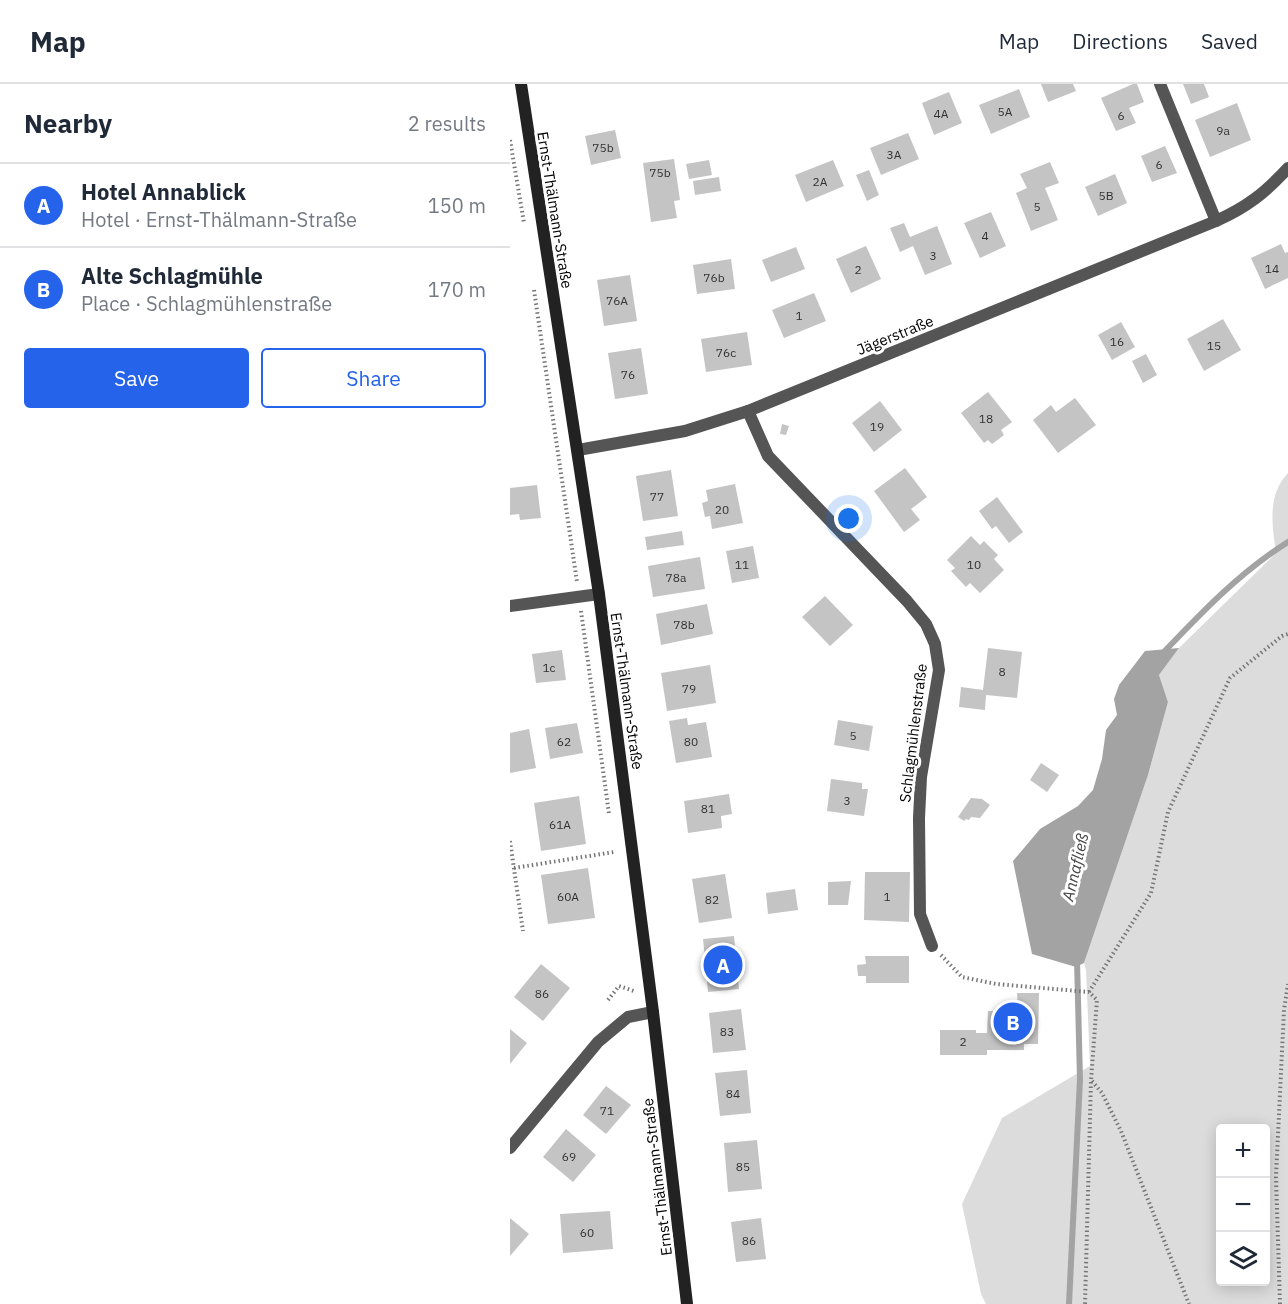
<!DOCTYPE html>
<meta charset="utf-8">
<style>
body{margin:0;font-family:"IBM Plex Sans",sans-serif;background:#f2f2f3;color:#1f2937}
.controls{position:absolute;right:18px;bottom:18px;display:grid;overflow:hidden;border-radius:6px;box-shadow:0 3px 15px #0003}
.controls button{width:54px;height:54px;display:grid;place-items:center;padding:0;border:0;border-bottom:2px solid #e0e1e3;background:#fff;color:#1f2937;font:30px sans-serif}
.you{position:absolute;left:339px;top:435px;width:21px;height:21px;margin:-15px;border:4px solid #fff;border-radius:50%;background:#1a73e8;box-shadow:0 0 0 9px #1a73e833}
.badge{display:grid;place-items:center;width:39px;height:39px;border-radius:50%;background:#2563eb;color:#fff;font-size:20px;font-weight:700}
.pin{position:absolute;translate:-50% -50%;border:3px solid #fff;box-shadow:0 2px 6px #0006}
.list{margin:0;padding:0;list-style:none}
h2{display:flex;justify-content:space-between;align-items:center;height:78px;margin:0;padding:0 24px;font-size:26px}
h2 small{font-size:20px;font-weight:400;color:#747a83}
.list li{display:grid;grid-template-columns:39px 1fr auto;gap:18px;align-items:center;box-sizing:border-box;height:84px;padding:0 24px;border-top:2px solid #e0e1e3}
.list b{display:block;font-size:22px;white-space:nowrap}
.list p{margin:0;font-size:20px;white-space:nowrap;color:#747a83}
.list em{font-size:20px;font-style:normal;color:#747a83}
.actions{display:flex;gap:12px;padding:18px 24px}
.actions a{flex:1;padding:14px 0;border:2px solid #2563eb;border-radius:6px;text-align:center;font-size:21px;color:#2563eb}
.actions .main{background:#2563eb;color:#fff}
.icon{flex:none;width:33px;height:33px;fill:none;stroke:currentColor;stroke-width:2;stroke-linecap:round;stroke-linejoin:round}
.map{position:relative;flex:none;width:778px;height:1220px;overflow:hidden}
header{display:flex;align-items:center;gap:36px;box-sizing:border-box;height:84px;padding:0 30px;background:#fff;border-bottom:2px solid #e0e1e3}
header strong{font-size:28px}
nav{display:flex;gap:33px;margin-inline-start:auto;font-size:21px}
main{display:flex}
aside{flex:1;background:#fff}
.map>svg:first-child{display:block}
.green{fill:#dcdcdc;fill-rule:evenodd}
.water{fill:#a3a3a3}
.lines{fill:none;stroke-linecap:round;stroke-linejoin:round}
.stream{stroke:#a3a3a3;stroke-width:6}
.building{fill:#c4c4c4}
.path{stroke:#777;stroke-width:4;stroke-dasharray:1.5 3;stroke-linecap:butt}
.minor{stroke:#555;stroke-width:12}
.secondary{stroke:#222;stroke-width:12}
.labels{text-anchor:middle;dominant-baseline:central;stroke-width:6;stroke-linejoin:round;paint-order:stroke}
.number-label{font-size:12px;fill:#313131}
.street-label{font-size:15px;fill:#000;stroke:#fff}
.water-label{font-size:16px;font-style:italic;fill:#444;stroke:#fff}
</style>
<header>
<strong>Map</strong>
<nav><a>Map</a><a>Directions</a><a>Saved</a></nav>
</header>
<main>
<aside>
<h2>Nearby<small>2 results</small></h2>
<ul class="list">
<li><span class="badge">A</span><div><b>Hotel Annablick</b><p>Hotel · Ernst-Thälmann-Straße</p></div><em>150 m</em></li>
<li><span class="badge">B</span><div><b>Alte Schlagmühle</b><p>Place · Schlagmühlenstraße</p></div><em>170 m</em></li>
</ul>
<div class="actions"><a class="main">Save</a><a>Share</a></div>
</aside>
<div class="map">
<svg width="778" height="1220" viewBox="0 0 778 1220">
<rect width="100%" height="100%" fill="#fff"/>
<!-- green -->
<path class="green" d="M778 389V1220H476L471 1210 452 1120 492 1034 580 982 576 886 574 879 638 691 658 618 649 591 669 564 766 469C762 441 757 411 778 389ZM710 1044H756V1198H710Z"/>
<!-- water -->
<path class="water" d="M669 564 649 591 658 618 638 691 574 879 566 883 522 870 503 777 530 745 568 722 583 706 592 675 596 646 607 631 604 615 609 601 635 567Z"/>
<g class="lines">
<!-- stream -->
<g class="stream">
<path d="M652 570C691 529 730 488 778 458"/>
<path d="M559 1220 570 995 567 876"/>
</g>
</g>
<!-- building -->
<g class="building">
<path d="M531 0H563L566 7 538 18Z"/>
<path d="M623 0H627L634 18 619 24 626 39 606 47 591 14Z"/>
<path d="M673 0H694L699 13 681 20Z"/>
<path d="M509 5 520 33 481 50 469 21Z"/>
<path d="M439 8 452 39 424 51 412 19Z"/>
<path d="M727 19 741 56 700 73 685 36Z"/>
<path d="M105 46 111 74 81 81 75 52Z"/>
<path d="M398 49 409 75 371 91 360 64Z"/>
<path d="M655 62 667 89 642 98 631 72Z"/>
<path d="M164 75 170 116 164 117 167 134 141 138 133 79Z"/>
<path d="M199 76 202 91 179 95 176 80Z"/>
<path d="M323 76 334 102 296 118 285 91Z"/>
<path d="M540 78 549 99 535 104 548 136 521 147 506 109 517 104 510 90Z"/>
<path d="M359 86 369 111 357 117 346 91Z"/>
<path d="M605 90 617 119 588 132 575 103Z"/>
<path d="M209 93 211 107 185 111 183 97Z"/>
<path d="M481 128 496 162 470 174 454 139Z"/>
<path d="M394 139 400 153 427 142 442 180 415 191 403 162 390 168 380 144Z"/>
<path d="M771 160 775 169 778 168V194L755 205 741 174Z"/>
<path d="M356 162 371 195 341 209 326 175Z"/>
<path d="M286 163 295 185 261 198 252 176Z"/>
<path d="M221 175 225 205 187 210 183 181Z"/>
<path d="M120 191 127 237 94 242 87 196Z"/>
<path d="M304 209 316 237 274 254 262 226Z"/>
<path d="M713 235 731 266 694 287 677 255Z"/>
<path d="M611 238 625 263 602 276 588 251Z"/>
<path d="M237 248 242 281 196 288 191 255Z"/>
<path d="M131 264 138 310 105 315 98 269Z"/>
<path d="M636 270 647 291 633 299 622 277Z"/>
<path d="M478 308 502 338 491 346 494 351 482 360 478 356 474 359 451 329Z"/>
<path d="M565 314 586 341 548 369 523 336 541 321 546 328Z"/>
<path d="M370 317 392 346 364 368 342 339Z"/>
<path d="M272 340 279 342 276 351 270 350Z"/>
<path d="M395 384 417 413 401 425 410 436 394 448 364 407Z"/>
<path d="M161 386 168 432 133 437 126 392Z"/>
<path d="M225 400 233 439 202 445 200 432 195 433 192 419 198 417 196 406Z"/>
<path d="M27 401 31 434 10 436 9 430 0 431V404Z"/>
<path d="M487 413 513 448 499 459 486 442 482 445 469 427Z"/>
<path d="M172 447 174 461 137 466 135 453Z"/>
<path d="M461 452 470 461 474 457 488 471 484 475 494 486 470 509 460 499 456 503 441 487 445 484 437 476Z"/>
<path d="M243 462 249 494 222 499 216 467Z"/>
<path d="M190 473 195 505 143 513 138 482Z"/>
<path d="M315 512 343 541 320 562 292 533Z"/>
<path d="M197 520 203 550 151 561 146 530Z"/>
<path d="M478 564 512 568 507 614 476 611 475 626 449 623 451 603 473 606Z"/>
<path d="M52 566 56 596 26 599 22 570Z"/>
<path d="M200 581 206 619 157 627 151 589Z"/>
<path d="M177 634 178 641 196 638 202 673 166 679 159 637Z"/>
<path d="M328 636 363 642 359 667 324 661Z"/>
<path d="M67 639 73 669 40 675 35 644Z"/>
<path d="M19 645 26 684 0 689V649Z"/>
<path d="M531 679 549 691 537 708 520 696Z"/>
<path d="M321 695 352 699V705H358L354 732 317 727Z"/>
<path d="M219 710 222 730 211 732 212 744 178 749 174 717Z"/>
<path d="M69 712 76 760 31 767 24 719Z"/>
<path d="M461 714 472 715 480 721 470 734 461 733 459 736 456 735 454 737 448 733Z"/>
<path d="M78 784 85 834 38 840 31 791Z"/>
<path d="M355 788H400L399 838 354 836Z"/>
<path d="M215 790 222 834 189 839 182 795Z"/>
<path d="M341 797 338 821H318V798Z"/>
<path d="M285 805 288 826 258 830 256 809Z"/>
<path d="M224 852 229 905 198 908 193 855Z"/>
<path d="M355 872H399V899H356V892H348L347 881 356 880Z"/>
<path d="M31 880 60 904 33 937 4 913Z"/>
<path d="M507 909H529L528 960H514V966H477V971H430V946H466V949H477L478 927H508Z"/>
<path d="M231 925 236 966 203 969 199 929Z"/>
<path d="M0 945 17 959 0 980Z"/>
<path d="M237 986 241 1029 210 1032 205 989Z"/>
<path d="M96 1002 121 1021 96 1050 73 1031Z"/>
<path d="M56 1045 86 1071 63 1098 33 1073Z"/>
<path d="M247 1056 252 1105 218 1108 214 1059Z"/>
<path d="M100 1127 103 1165 53 1169 50 1130Z"/>
<path d="M0 1134 19 1150 0 1172Z"/>
<path d="M251 1134 256 1175 226 1178 221 1138Z"/>
</g>
<g class="lines">
<!-- path -->
<g class="path">
<path d="M0 56 14 139"/>
<path d="M24 206 67 498"/>
<path d="M71 527 99 730"/>
<path d="M0 757 13 847"/>
<path d="M4 784 104 768"/>
<path d="M431 871 452 893 486 900 579 908 587 916 581 997 575 1220"/>
<path d="M579 908 641 809 658 728 720 594 772 552 778 550"/>
<path d="M98 916 109 902 124 907"/>
<path d="M582 997 592 1009 611 1047 679 1220"/>
<path d="M770 1220 766 1093 774 926 778 900"/>
</g>
<!-- minor -->
<g class="minor">
<path d="M650 0 706 137"/>
<path d="M238 327 258 372 397 517 416 540 425 560 429 586 411 693 409 734 410 830 422 862"/>
<path d="M68 366 175 347 238 327 706 137C737 123 755 109 778 84"/>
<path d="M0 522 89 510"/>
<path d="M0 1064 88 958 118 933 143 928"/>
</g>
<!-- secondary -->
<path class="secondary" d="M11 0 89 510 143 928 177 1220"/>
</g>
<g class="labels">
<!-- number labels -->
<g class="number-label">
<text x="495" y="27">5A</text>
<text x="431" y="29">4A</text>
<text x="611" y="31">6</text>
<text x="713" y="46">9a</text>
<text x="93" y="63">75b</text>
<text x="384" y="70">3A</text>
<text x="649" y="80">6</text>
<text x="150" y="88">75b</text>
<text x="310" y="97">2A</text>
<text x="596" y="111">5B</text>
<text x="527" y="122">5</text>
<text x="475" y="151">4</text>
<text x="423" y="171">3</text>
<text x="762" y="184">14</text>
<text x="348" y="185">2</text>
<text x="204" y="193">76b</text>
<text x="107" y="216">76A</text>
<text x="289" y="231">1</text>
<text x="607" y="257">16</text>
<text x="704" y="261">15</text>
<text x="216" y="268">76c</text>
<text x="118" y="290">76</text>
<text x="476" y="334">18</text>
<text x="367" y="342">19</text>
<text x="147" y="412">77</text>
<text x="212" y="425">20</text>
<text x="232" y="480">11</text>
<text x="464" y="480">10</text>
<text x="166" y="493">78a</text>
<text x="174" y="540">78b</text>
<text x="39" y="583">1c</text>
<text x="492" y="587">8</text>
<text x="179" y="604">79</text>
<text x="343" y="651">5</text>
<text x="54" y="657">62</text>
<text x="181" y="657">80</text>
<text x="337" y="716">3</text>
<text x="198" y="724">81</text>
<text x="50" y="740">61A</text>
<text x="58" y="812">60A</text>
<text x="377" y="812">1</text>
<text x="202" y="815">82</text>
<text x="32" y="909">86</text>
<text x="217" y="947">83</text>
<text x="453" y="957">2</text>
<text x="223" y="1009">84</text>
<text x="97" y="1026">71</text>
<text x="59" y="1072">69</text>
<text x="233" y="1082">85</text>
<text x="77" y="1148">60</text>
<text x="239" y="1156">86</text>
</g>
<!-- street labels -->
<g class="street-label">
<text transform="translate(45 126) rotate(81)">Ernst-Thälmann-Straße</text>
<text transform="translate(385 251) rotate(-22)">Jägerstraße</text>
<text transform="translate(117 607) rotate(82)">Ernst-Thälmann-Straße</text>
<text transform="translate(403 649) rotate(-83)">Schlagmühlenstraße</text>
<text transform="translate(147 1093) rotate(-97)">Ernst-Thälmann-Straße</text>
</g>
<!-- water labels -->
<g class="water-label">
<text transform="translate(565 783) rotate(-77)">Annafließ</text>
</g>
</g>
</svg>
<div class="controls">
<button>+</button>
<button>−</button>
<button><svg class="icon" aria-label="layers" viewBox="0 0 24 24"><path d="M12 4l9 5-9 5-9-5zM3 14l9 5 9-5"/></svg></button>
</div>
<div class="you"></div>
<div class="pin badge" style="left:213px;top:881px">A</div>
<div class="pin badge" style="left:503px;top:938px">B</div>
</div>
</main>
